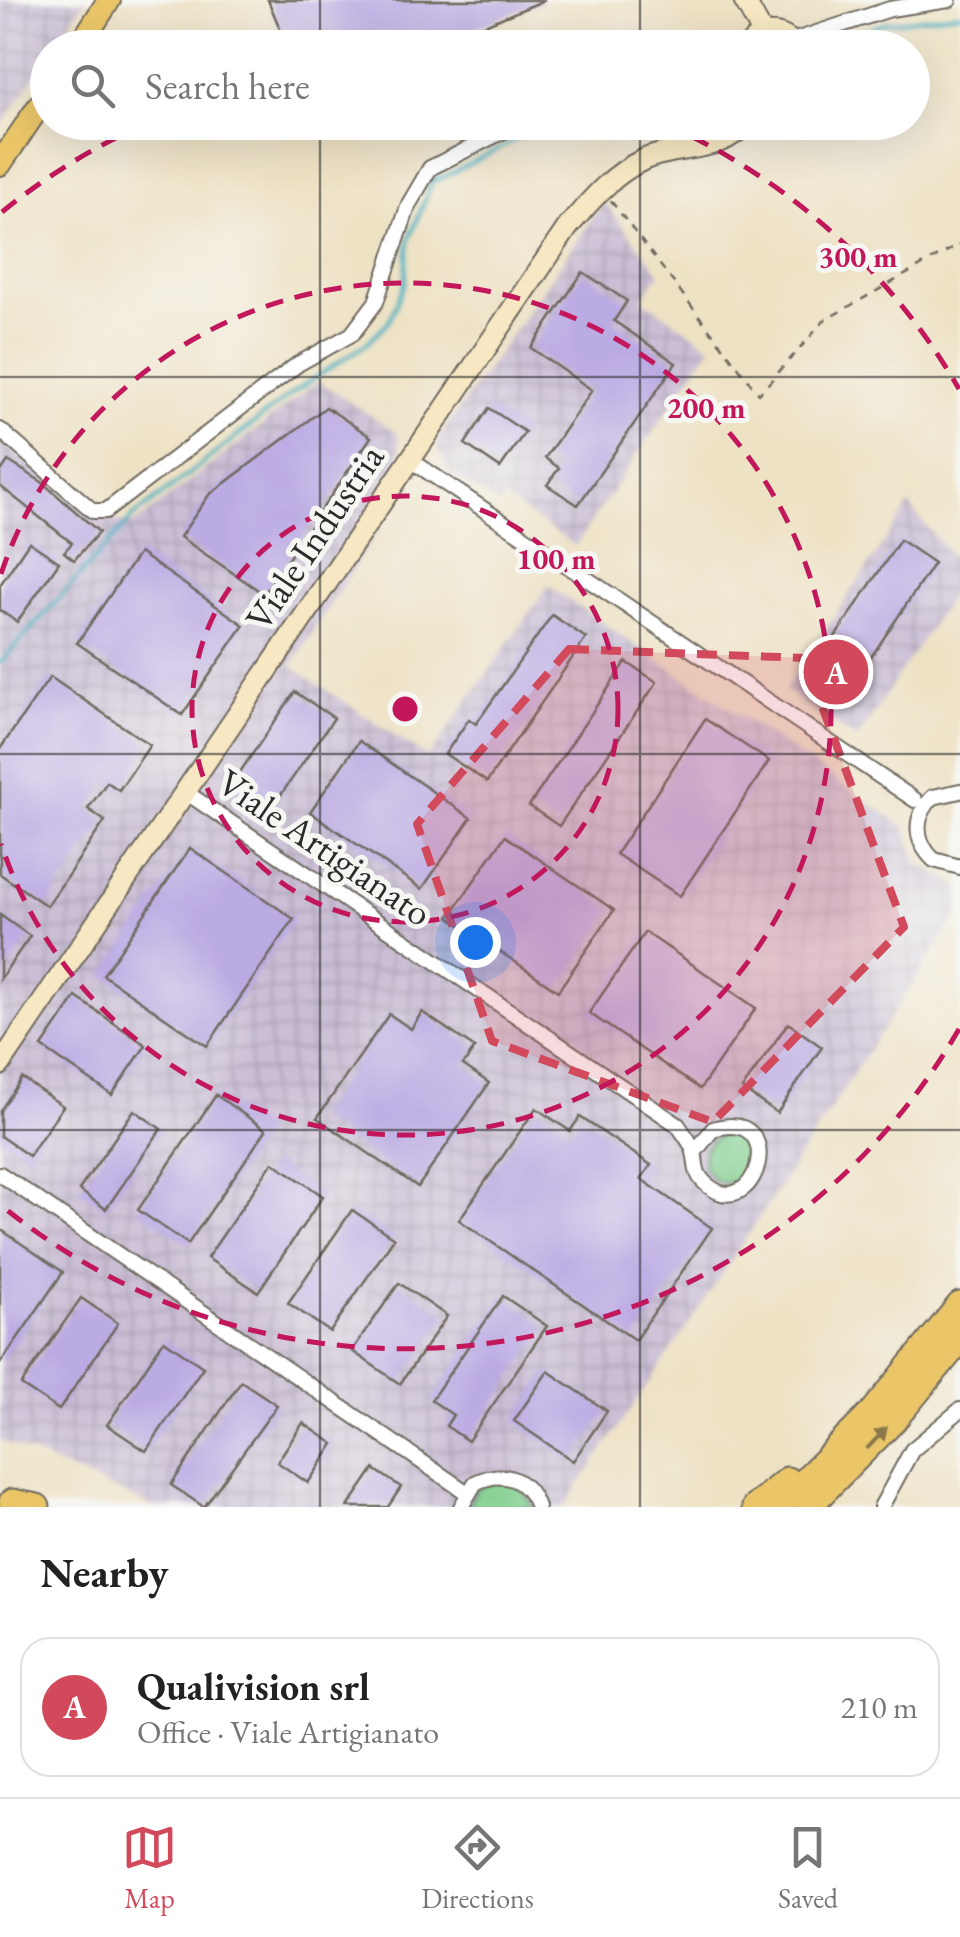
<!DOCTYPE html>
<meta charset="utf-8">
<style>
body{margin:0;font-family:"EB Garamond",serif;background:#f6f6f6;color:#222}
.you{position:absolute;left:475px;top:942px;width:35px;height:35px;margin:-25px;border:8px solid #fff;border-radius:50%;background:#1a73e8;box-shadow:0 0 0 15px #1a73e833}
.badge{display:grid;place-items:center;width:65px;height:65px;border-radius:50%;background:#d1495b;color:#fff;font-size:32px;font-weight:700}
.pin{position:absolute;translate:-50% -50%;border:5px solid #fff;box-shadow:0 2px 10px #0006}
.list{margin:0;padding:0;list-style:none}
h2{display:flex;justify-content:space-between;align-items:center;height:130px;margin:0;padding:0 40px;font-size:42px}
h2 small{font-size:32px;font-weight:400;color:#767676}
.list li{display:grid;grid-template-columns:65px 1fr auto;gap:30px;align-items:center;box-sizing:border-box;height:140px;margin:0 20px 20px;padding:0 20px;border:2px solid #e0e0e0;border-radius:30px}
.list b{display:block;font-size:38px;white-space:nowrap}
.list p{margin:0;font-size:32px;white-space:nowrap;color:#767676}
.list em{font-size:32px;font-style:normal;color:#767676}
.icon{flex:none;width:55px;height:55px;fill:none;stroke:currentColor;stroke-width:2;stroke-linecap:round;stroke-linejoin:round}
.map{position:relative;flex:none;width:960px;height:1507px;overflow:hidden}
.search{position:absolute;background:#fff;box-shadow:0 10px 40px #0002;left:30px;right:30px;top:30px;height:110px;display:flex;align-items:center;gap:25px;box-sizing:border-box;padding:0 35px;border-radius:55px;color:#767676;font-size:38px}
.sheet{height:290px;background:#fff}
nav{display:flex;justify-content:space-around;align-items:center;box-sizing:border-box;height:140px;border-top:2px solid #e0e0e0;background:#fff;font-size:28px;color:#767676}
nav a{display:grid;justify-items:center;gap:5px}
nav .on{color:#d1495b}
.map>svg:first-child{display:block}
.industrial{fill:url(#industrial-grid)}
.green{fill:#80cf8e;stroke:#567d5c;stroke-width:2.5}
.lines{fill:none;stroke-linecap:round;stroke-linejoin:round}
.stream{stroke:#46b2c3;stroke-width:4}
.building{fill:#bbabe3}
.street-casing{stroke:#6f6b61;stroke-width:18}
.secondary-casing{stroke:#6f6b61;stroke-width:24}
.primary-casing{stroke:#6f6b61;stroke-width:26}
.highway-casing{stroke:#6f6b61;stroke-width:29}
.path{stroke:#6f6b61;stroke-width:2.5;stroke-dasharray:8 8;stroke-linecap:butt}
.street{stroke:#fff;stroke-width:14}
.secondary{stroke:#f7e8c3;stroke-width:20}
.primary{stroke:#ebc669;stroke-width:22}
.highway{stroke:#ebc669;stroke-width:25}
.oneway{fill:#8b784a}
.marked{fill:#d1495b;fill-opacity:0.2;stroke:#d1495b;stroke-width:8;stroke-dasharray:20 12;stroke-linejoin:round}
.grid{fill:none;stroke:#2b2b2b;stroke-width:2.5;stroke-opacity:0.55}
.ring{fill:none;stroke:#c2185b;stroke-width:5;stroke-dasharray:18 12}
.labels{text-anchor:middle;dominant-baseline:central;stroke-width:10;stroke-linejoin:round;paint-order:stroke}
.street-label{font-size:38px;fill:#2b2b2b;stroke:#f6f6f2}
.centre{fill:#c2185b;stroke:#f6f6f2;stroke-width:5}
.ring-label{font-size:30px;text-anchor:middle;font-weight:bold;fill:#c2185b;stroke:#f6f6f2;stroke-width:10;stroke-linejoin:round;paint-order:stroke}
</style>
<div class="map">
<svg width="960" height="1507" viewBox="0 0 960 1507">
<defs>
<pattern id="industrial-grid" width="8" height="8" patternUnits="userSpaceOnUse" patternTransform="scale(2.5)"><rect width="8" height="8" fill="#cbbfd5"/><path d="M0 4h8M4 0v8" fill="none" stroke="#aea4b7"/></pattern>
</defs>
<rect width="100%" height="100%" fill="#f6f6f2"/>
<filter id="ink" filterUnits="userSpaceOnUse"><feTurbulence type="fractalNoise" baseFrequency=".01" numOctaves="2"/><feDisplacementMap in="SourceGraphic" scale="20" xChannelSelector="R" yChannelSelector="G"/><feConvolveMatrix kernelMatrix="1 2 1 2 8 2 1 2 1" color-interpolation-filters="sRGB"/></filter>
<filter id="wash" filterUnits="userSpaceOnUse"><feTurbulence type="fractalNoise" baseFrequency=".0048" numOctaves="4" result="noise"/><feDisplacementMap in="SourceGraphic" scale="40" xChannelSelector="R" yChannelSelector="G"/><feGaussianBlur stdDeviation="2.25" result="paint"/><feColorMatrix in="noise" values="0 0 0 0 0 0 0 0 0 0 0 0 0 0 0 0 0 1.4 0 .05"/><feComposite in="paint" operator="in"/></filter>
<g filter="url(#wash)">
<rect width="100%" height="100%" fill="#eee2c5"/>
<!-- industrial -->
<g class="industrial">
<path d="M0 0H85L54 47 48 48 47 57 0 128Z"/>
<path d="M604 202 660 273 642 299 711 346 575 546 504 498 499 505 451 474 437 447 440 436Z"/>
<path d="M319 381 398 434 402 492 291 666 428 758 548 586 905 827 918 863 960 887V911L696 1314 564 1507H154L0 1440V440L86 511 133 525Z"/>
<path d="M909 505 960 567V581L857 739 785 690Z"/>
</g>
<!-- green -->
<g class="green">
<circle cx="727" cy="1159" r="24"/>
<path d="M497 1480 518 1484 534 1507H467L477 1489Z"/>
</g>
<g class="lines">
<!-- stream -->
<g class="stream">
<path d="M818 48 885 23 960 13"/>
<path d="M436 181 551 122"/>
<path d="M0 663 132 518 294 392 366 344 389 321 405 283 409 240 435 174"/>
</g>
</g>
<g id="blocks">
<!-- building -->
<g class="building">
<path d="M268 0H545L429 48H288Z"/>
<path d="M583 272 627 301 614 321 676 363 578 505 547 485 559 468 545 458 592 390 531 348Z"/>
<path d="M326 407 371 437 264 594 180 537 209 495Z"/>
<path d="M489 408 525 432 500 468 465 444Z"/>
<path d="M8 461 42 482 99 532 74 560 64 552 72 543 0 486V473Z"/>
<path d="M900 540 934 563 849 690 815 667Z"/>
<path d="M29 542 59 562 17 622 0 610V585Z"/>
<path d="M139 553 244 625 182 715 77 643Z"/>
<path d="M552 615 586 638 487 782 445 754 469 719 476 724Z"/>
<path d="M626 662 657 682 559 826 529 806Z"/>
<path d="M50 677 150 745 119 790 107 782 88 809 105 821 47 906 0 874V749Z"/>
<path d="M295 692 334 718 269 812 231 785Z"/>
<path d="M705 719 769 761 680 896 616 854Z"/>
<path d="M359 741 471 818 422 889 310 812Z"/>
<path d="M505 836 614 910 558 991 449 917Z"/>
<path d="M190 848 294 919 207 1046 103 975Z"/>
<path d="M0 915 30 936 0 979Z"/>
<path d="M645 932 756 1008 700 1089 589 1013Z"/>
<path d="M76 997 146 1045 112 1095 42 1047Z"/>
<path d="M422 1012 475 1048 463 1065 489 1083 418 1187 317 1118 389 1014 411 1029Z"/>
<path d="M788 1023 822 1047 777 1113 742 1089Z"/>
<path d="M22 1078 63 1106 29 1156 0 1136V1111Z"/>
<path d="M216 1095 266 1130 188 1244 138 1210Z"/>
<path d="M536 1108 570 1131 580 1117 651 1165 641 1179 712 1228 635 1340 459 1220Z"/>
<path d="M134 1110 161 1129 106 1209 79 1190Z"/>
<path d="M273 1162 323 1196 258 1292 207 1258Z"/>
<path d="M352 1210 394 1238 330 1332 288 1303Z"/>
<path d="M0 1229 63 1272 0 1364Z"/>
<path d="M399 1283 447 1316 400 1384 352 1351Z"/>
<path d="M503 1296 547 1326 468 1441 446 1426 453 1415 431 1400Z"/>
<path d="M81 1298 118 1323 59 1410 21 1385Z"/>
<path d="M164 1340 203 1367 146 1451 107 1425Z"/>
<path d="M548 1371 607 1411 573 1461 514 1421Z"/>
<path d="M241 1381 277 1405 204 1507 171 1485Z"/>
<path d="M303 1423 334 1444 308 1483 277 1462Z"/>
<path d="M374 1469 401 1487 388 1507H348Z"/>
</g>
</g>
</g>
<g filter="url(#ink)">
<use href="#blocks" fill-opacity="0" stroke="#6f6b61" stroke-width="2.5"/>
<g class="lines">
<defs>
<g id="street">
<path d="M792 41 890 9 949 0"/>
<path d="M0 430 93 511H106L298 364 352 334 376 302 409 204 430 168 522 122"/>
<path d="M409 459 915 800"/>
<path d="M184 791 678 1125C683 1133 692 1143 694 1152 697 1163 694 1172 704 1182 755 1232 792 1106 713 1129L694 1153"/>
<path d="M960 791 933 797C913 817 914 841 934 860L960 867"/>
<path d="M0 1174 466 1492"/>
<path d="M461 1507 475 1483C502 1469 527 1478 537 1507"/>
<path d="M881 1507 912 1450 960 1410"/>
</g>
<g id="secondary">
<path d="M744 0 763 34"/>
<path d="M747 48C762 29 782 29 797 48"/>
<path d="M0 1065 568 227C591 200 612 174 645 159 677 145 724 153 746 122"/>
</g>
<g id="primary">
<path d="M78 48 109 0"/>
<path d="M0 164 48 93"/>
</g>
<g id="highway">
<path d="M12 1502 37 1507"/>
<path d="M755 1507 787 1480"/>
<path d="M778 1507 874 1411 960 1305"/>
<path d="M808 1507 892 1422 960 1340"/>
</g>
</defs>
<!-- street casing -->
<use href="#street" class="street-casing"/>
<!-- secondary casing -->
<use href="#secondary" class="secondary-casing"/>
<!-- primary casing -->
<use href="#primary" class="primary-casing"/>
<!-- highway casing -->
<use href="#highway" class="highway-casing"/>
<!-- path -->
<path class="path" d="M611 201 759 394 825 320 960 244"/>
<!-- street -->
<use href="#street" class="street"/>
<!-- secondary -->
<use href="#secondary" class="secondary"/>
<!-- primary -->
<use href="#primary" class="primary"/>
<!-- highway -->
<use href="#highway" class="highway"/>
</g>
<!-- one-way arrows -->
<defs><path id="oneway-solid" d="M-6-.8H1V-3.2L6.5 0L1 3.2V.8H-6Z" transform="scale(2.5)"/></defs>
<use class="oneway" href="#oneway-solid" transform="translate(877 1438) rotate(-47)"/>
</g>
<!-- marked area -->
<path class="marked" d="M569 649 804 658 904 927 713 1122 492 1041 417 824Z"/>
<!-- grid -->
<path class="grid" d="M320 0V48M640 0V48M320 122V1507M640 122V1507M0 377H960M0 754H960M0 1130H960"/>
<!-- distance rings -->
<g class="ring">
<circle cx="405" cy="709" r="213"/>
<path d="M1 574A426 426 0 1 1 1 844"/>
<path d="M959 1029A640 640 0 0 1 2 1206M2 212A640 640 0 0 1 145 124M665 124A640 640 0 0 1 959 389"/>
</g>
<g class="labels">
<!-- street labels -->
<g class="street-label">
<text transform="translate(314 537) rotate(-56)">Viale Industria</text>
<text transform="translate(325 847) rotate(34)">Viale Artigianato</text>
</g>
</g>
<circle cx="405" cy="709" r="15" class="centre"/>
<g class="ring-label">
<text x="858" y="267">300 m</text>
<text x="706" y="418">200 m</text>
<text x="556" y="569">100 m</text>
</g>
</svg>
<div class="you"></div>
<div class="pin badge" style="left:836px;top:672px">A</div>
<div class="search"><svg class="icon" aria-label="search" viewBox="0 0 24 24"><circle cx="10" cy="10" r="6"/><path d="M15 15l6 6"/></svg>Search here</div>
</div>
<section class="sheet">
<h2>Nearby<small></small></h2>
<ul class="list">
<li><span class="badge">A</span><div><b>Qualivision srl</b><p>Office · Viale Artigianato</p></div><em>210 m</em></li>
</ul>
</section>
<nav>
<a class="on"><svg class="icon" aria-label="map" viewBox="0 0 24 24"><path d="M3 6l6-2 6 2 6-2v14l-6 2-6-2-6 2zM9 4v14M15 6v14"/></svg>Map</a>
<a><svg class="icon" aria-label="directions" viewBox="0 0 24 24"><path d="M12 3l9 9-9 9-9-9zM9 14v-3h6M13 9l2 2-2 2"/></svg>Directions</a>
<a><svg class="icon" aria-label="saved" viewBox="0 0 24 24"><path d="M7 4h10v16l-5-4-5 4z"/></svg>Saved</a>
</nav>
